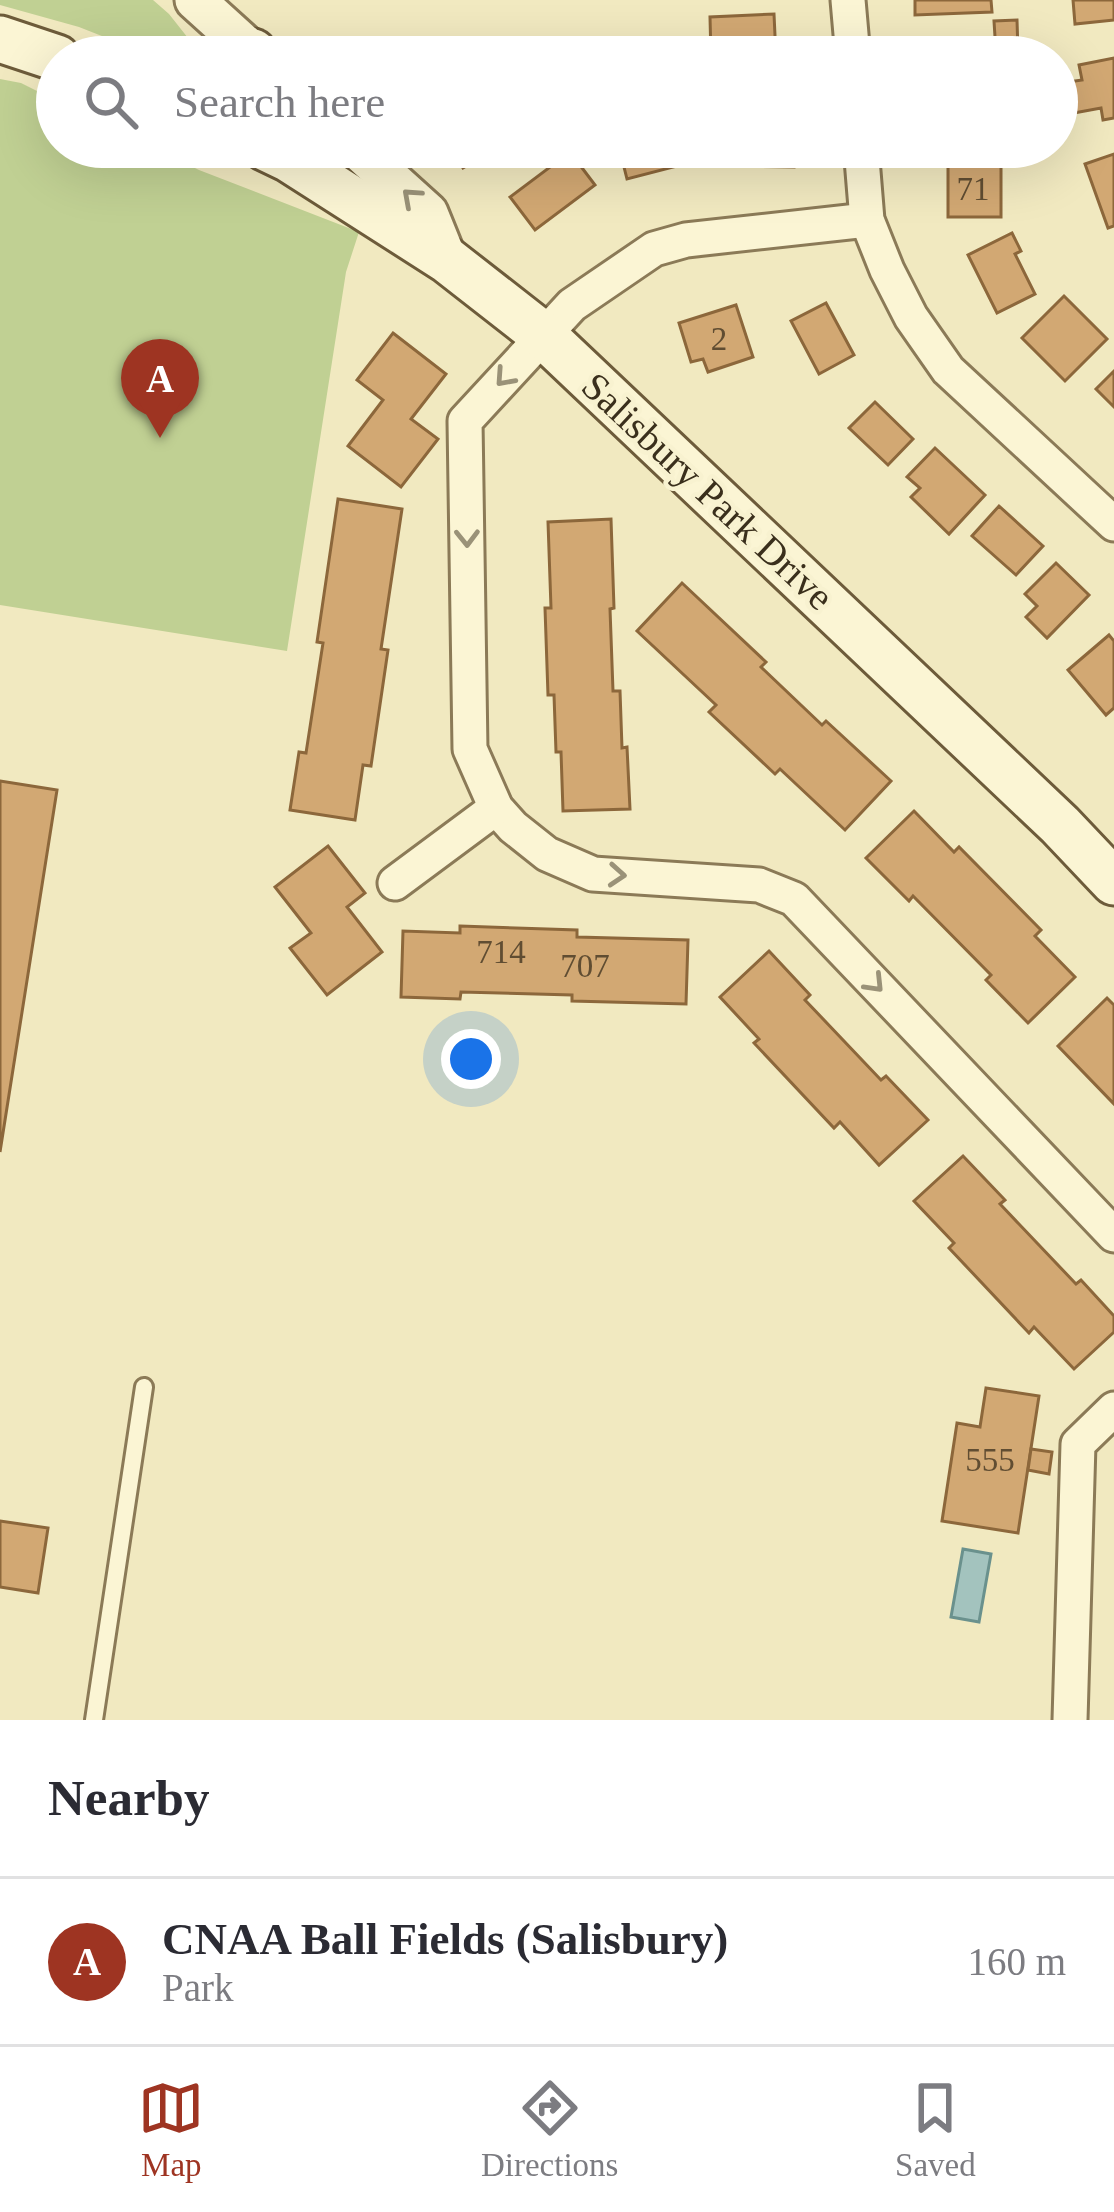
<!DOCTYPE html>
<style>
body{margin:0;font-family:Georgia,serif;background:#f7f7f7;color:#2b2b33}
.you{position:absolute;left:471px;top:1059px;width:42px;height:42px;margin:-30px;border:9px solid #fff;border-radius:50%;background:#1a73e8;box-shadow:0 0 0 18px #1a73e833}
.badge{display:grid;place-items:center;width:78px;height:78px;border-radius:50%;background:#9e3422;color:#fff;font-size:39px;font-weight:700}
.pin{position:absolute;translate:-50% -99px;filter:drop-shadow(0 3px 6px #0008)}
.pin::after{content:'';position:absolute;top:63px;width:42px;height:36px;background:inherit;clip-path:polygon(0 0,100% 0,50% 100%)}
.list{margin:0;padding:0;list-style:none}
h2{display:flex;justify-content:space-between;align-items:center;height:156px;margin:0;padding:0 48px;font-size:51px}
h2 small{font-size:39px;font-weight:400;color:#7c7c81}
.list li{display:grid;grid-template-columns:78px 1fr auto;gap:36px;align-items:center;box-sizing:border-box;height:168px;padding:0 48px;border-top:3px solid #e1e1e2}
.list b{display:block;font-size:45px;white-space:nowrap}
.list p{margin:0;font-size:39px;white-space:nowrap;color:#7c7c81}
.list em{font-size:39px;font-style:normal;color:#7c7c81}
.icon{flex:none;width:66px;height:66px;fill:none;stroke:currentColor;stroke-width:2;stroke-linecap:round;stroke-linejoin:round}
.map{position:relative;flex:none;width:1114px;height:1720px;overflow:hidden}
.search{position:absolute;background:#fff;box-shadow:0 12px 48px #0002;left:36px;right:36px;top:36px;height:132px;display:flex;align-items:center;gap:30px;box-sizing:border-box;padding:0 42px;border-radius:66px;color:#7c7c81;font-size:45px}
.sheet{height:324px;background:#fff}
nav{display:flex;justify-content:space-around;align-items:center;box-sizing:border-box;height:168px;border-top:3px solid #e1e1e2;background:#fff;font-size:33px;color:#7c7c81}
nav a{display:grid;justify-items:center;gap:6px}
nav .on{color:#9e3422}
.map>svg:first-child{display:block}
.green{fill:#c0d093}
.water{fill:#a3c3be;stroke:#6a918d;stroke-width:3}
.building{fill:#d2a873;stroke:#8c673b;stroke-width:3}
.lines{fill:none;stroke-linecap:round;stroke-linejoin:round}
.service-casing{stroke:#8b7a57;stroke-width:22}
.minor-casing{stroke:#8b7a57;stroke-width:39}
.tertiary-casing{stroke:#8b7a57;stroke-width:45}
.secondary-casing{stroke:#6d5b3a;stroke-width:51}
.service{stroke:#fbf5d4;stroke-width:16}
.minor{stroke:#fbf5d4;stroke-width:33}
.tertiary{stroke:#fbf5d4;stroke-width:39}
.secondary{stroke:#fbf5d4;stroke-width:45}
.oneway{stroke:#9a9278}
.labels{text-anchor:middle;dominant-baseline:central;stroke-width:9;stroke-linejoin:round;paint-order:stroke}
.number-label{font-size:33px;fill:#604d32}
.street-label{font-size:39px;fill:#3a2f1c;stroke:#f8f2d0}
</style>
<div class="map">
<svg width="1114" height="1720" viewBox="0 0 1114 1720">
<rect width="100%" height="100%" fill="#f1e9c0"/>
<!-- green -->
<g class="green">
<path d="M0 0H153L169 14 203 57H155L79 27 0 5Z"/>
<path d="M0 79 21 83 57 101V147H153L199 170 359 232 346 272 287 651 0 605Z"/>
</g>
<!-- water -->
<path class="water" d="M963 1549 991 1554 979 1622 951 1617Z"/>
<!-- building -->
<g class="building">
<path d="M915 0H991L992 12 915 15Z"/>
<path d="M1073 0H1114V20L1075 24Z"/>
<path d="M774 14 776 57H711L710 17Z"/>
<path d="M1017 20 1018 52 996 53 994 21Z"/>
<path d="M1114 58V118L1103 120 1101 108 1074 113 1068 82 1082 80 1079 65Z"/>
<path d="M450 147H498L463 168Z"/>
<path d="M619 147H681L685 164 627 179Z"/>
<path d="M736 147H794V167L736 166Z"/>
<path d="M570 152 595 185 535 230 510 197Z"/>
<path d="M1114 154V226L1108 228 1085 164Z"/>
<rect x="948" y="157" width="53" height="60"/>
<path d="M1012 233 1021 251 1015 254 1035 294 997 313 968 255Z"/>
<path d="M1064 296 1107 339 1065 381 1022 338Z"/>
<path d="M826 303 854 355 819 374 791 321Z"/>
<path d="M736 305 753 357 708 372 703 359 691 362 679 323Z"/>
<path d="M393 333 446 374 411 419 438 439 401 487 348 446 383 400 357 380Z"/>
<path d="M1114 371V407L1096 389Z"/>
<path d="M875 402 913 439 888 465 849 428Z"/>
<path d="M935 448 985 495 949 534 911 497 920 488 907 477Z"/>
<path d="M338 499 402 509 381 649 388 650 371 766 363 765 355 820 290 810 299 752 306 753 323 643 317 642Z"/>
<path d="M999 506 1043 546 1016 575 972 536Z"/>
<path d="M611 519 614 608 610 609 613 691H620L622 748 627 747 630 809 563 811 561 752H556L554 695H548L545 608H551L548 522Z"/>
<path d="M1056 563 1089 595 1047 638 1026 617 1037 606 1025 594Z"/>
<path d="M682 583 766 662 761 667 822 725 826 721 891 781 845 830 780 769 775 774 709 712 716 705 637 631Z"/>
<path d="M1109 635 1114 641V708L1106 715 1068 670Z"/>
<path d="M0 781 57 790 0 1152Z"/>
<path d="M914 811 954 852 959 847 1041 930 1035 936 1075 977 1028 1023 986 980 991 975 913 896 909 901 866 858Z"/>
<path d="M328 846 365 893 347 907 382 952 327 995 290 948 311 933 275 887Z"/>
<path d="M460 926 577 930V937L688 940 686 1004 572 1001V995L461 992 460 999 401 997 403 931 460 933Z"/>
<path d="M769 951 810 995 805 1000 881 1080 886 1076 928 1120 879 1165 840 1122 834 1128 754 1043 759 1039 720 997Z"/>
<path d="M1107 998 1114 1005V1104L1058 1046Z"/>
<path d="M963 1156 1005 1200 1000 1204 1076 1284 1081 1280 1114 1316V1332L1074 1369 1034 1327 1029 1333 949 1248 954 1243 914 1201Z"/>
<path d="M986 1388 1039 1396 1018 1533 942 1521 957 1423 980 1427Z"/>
<path d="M1031 1449 1052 1452 1049 1474 1028 1470Z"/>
<path d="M0 1521 48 1528 38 1593 0 1587Z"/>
</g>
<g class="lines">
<defs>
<g id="service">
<path d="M332 57 336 48"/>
<path d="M94 1720 144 1387"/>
</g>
<g id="minor">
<path d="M848 0 853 57"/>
<path d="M861 147 867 220 887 270 911 317 948 370 1114 524"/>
<path d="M867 220 686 240 654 249 572 305 465 421 470 749 496 808 513 827 547 854 593 874 759 885 794 899 1114 1235"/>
<path d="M395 883 496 808"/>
<path d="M1070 1720 1078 1444 1114 1409"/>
</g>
<g id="tertiary">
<path d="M195 0 258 57"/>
<path d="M355 147 428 213 447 260"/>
</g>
<g id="secondary">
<path d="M0 39 57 58"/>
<path d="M253 52V57"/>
<path d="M264 147 289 159 447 260 543 335 1060 825 1114 882"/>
</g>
</defs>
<!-- service casing -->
<use href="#service" class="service-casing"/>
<!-- minor casing -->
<use href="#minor" class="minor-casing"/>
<!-- tertiary casing -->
<use href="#tertiary" class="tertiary-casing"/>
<!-- secondary casing -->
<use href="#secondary" class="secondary-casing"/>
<!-- service -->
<use href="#service" class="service"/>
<!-- minor -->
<use href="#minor" class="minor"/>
<!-- tertiary -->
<use href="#tertiary" class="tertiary"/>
<!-- secondary -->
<use href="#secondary" class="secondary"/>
</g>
<!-- one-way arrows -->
<defs><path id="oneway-chevron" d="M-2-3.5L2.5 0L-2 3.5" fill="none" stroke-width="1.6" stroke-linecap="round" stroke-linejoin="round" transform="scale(3)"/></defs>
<g class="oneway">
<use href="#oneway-chevron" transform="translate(411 197) rotate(-138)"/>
<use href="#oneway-chevron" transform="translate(504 378) rotate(132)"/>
<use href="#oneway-chevron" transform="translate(467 538) rotate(89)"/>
<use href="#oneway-chevron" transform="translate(617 875) rotate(4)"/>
<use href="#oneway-chevron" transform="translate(875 984) rotate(46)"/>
</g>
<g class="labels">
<!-- number labels -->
<g class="number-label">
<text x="973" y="189">71</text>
<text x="719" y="339">2</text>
<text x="501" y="952">714</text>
<text x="585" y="966">707</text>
<text x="990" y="1460">555</text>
</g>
<!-- street labels -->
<g class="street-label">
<text transform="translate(708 491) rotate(43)">Salisbury Park Drive</text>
</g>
</g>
</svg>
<div class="you"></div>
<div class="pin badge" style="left:160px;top:438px">A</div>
<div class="search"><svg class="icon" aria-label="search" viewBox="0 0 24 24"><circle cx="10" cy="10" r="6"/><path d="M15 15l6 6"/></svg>Search here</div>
</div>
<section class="sheet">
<h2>Nearby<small></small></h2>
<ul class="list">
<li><span class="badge">A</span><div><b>CNAA Ball Fields (Salisbury)</b><p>Park</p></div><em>160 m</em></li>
</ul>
</section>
<nav>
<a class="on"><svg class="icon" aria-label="map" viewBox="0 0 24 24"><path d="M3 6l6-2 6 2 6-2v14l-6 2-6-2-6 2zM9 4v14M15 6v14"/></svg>Map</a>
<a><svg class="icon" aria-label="directions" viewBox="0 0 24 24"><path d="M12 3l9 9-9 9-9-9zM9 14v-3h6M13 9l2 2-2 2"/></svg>Directions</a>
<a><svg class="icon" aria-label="saved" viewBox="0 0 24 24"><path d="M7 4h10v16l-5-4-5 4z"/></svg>Saved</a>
</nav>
